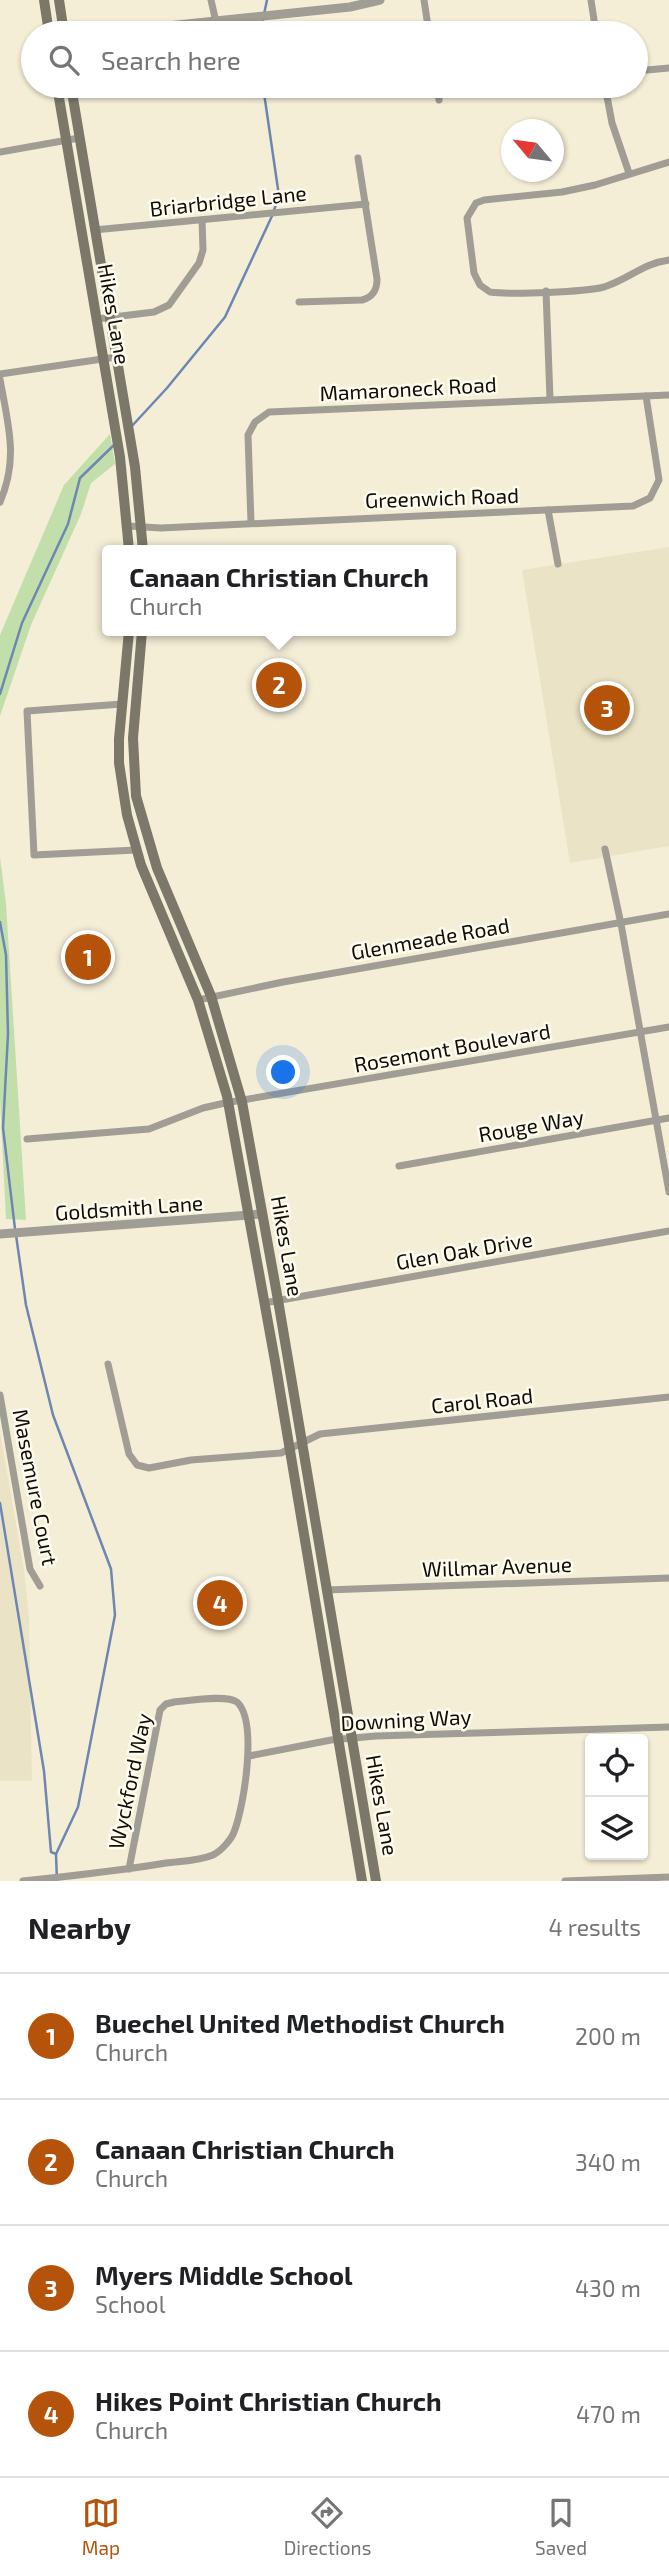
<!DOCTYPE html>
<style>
body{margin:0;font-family:"Exo 2",sans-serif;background:#f2f2f2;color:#202124}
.controls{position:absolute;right:21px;bottom:21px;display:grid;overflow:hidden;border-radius:7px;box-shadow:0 2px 5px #0004}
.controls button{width:63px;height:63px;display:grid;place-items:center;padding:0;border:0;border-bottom:2px solid #e0e0e0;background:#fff;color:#202124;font:35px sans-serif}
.compass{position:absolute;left:501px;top:119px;width:63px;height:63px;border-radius:50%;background:#fff;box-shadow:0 2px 5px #0004;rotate:299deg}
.you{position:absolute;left:284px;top:1073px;width:24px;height:24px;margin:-18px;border:5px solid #fff;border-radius:50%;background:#1a73e8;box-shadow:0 0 0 10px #1a73e833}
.badge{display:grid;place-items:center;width:46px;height:46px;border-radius:50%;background:#b45309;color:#fff;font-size:23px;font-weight:700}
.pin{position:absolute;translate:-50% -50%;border:4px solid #fff;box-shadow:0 2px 7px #0006}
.popup{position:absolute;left:102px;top:545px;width:354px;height:91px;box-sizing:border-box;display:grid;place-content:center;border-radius:7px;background:#fff;filter:drop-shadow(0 2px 5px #0005);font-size:23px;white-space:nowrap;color:#757577}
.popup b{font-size:26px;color:#202124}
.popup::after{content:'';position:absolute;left:50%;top:100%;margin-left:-14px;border:14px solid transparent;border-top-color:#fff}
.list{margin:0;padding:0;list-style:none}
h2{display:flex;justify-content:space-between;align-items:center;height:91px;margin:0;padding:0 28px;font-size:30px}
h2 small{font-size:23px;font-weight:400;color:#757577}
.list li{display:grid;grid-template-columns:46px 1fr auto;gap:21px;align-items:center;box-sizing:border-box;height:126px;padding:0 28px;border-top:2px solid #e0e0e0}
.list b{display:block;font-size:26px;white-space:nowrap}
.list p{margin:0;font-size:23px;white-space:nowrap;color:#757577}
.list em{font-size:23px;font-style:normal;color:#757577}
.icon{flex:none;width:38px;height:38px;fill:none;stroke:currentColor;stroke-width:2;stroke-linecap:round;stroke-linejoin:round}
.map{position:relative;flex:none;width:669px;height:1881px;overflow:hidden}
.search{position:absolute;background:#fff;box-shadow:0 2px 5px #0004;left:21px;right:21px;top:21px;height:77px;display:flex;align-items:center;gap:18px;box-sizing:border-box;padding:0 24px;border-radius:38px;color:#757577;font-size:26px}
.sheet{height:595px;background:#fff}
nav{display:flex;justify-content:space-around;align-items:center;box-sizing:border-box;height:98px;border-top:2px solid #e0e0e0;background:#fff;font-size:19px;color:#757577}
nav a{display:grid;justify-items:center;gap:4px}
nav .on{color:#b45309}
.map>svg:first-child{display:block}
.built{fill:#eae3c5}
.green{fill:#c2dfab}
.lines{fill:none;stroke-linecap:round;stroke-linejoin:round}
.stream{stroke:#6d86b2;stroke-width:2.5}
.minor{stroke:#a09d94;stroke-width:7}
.tertiary{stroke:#a09d94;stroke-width:9}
.secondary{stroke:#7b7769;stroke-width:10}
.labels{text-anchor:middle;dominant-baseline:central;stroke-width:5;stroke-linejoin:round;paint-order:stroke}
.street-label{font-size:21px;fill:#0e0c05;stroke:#fffbee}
</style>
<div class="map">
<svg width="669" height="1881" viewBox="0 0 669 1881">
<rect width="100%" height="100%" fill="#f4eed7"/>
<!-- built -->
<g class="built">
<path d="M669 547V846L570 863 522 570Z"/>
<path d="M0 1432 24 1570 29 1619 32 1781H0Z"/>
</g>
<!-- green -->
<g class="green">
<path d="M110 434 115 464 91 483 81 514 31 625 0 716V635L64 485Z"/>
<path d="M0 857 6 904 26 1220 6 1219 0 1099Z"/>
</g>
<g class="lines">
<!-- stream -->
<g class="stream">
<path d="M260 33 267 0"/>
<path d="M263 86 279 196 274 210"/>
<path d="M131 427 167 388 225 317 272 216"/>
<path d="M0 694 22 623 68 524 80 478 115 444"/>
<path d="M0 922 6 955 8 1034 3 1128 15 1229"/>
<path d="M16 1235 26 1305 53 1415 111 1569 115 1615 78 1807 56 1854 57 1881"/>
<path d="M0 1503 44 1771 51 1852 56 1854"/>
</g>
<!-- minor -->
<g class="minor">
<path d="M211 0 216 22"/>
<path d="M424 0 429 33"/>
<path d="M591 0 596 33"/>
<path d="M636 71 669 68"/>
<path d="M437 86 439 100"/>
<path d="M605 86 612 123 629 173"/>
<path d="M0 152 79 138"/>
<path d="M669 162 595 185 562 192 484 200 476 203 467 218 474 273 480 285 490 292C512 295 584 292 604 287 627 280 644 263 669 260"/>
<path d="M94 230 366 204"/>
<path d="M546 291 550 399"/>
<path d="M299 302 362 300C373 297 377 290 377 279L358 158"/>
<path d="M97 319 154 312 169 305 199 263 203 250 202 220"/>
<path d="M0 374 116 357"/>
<path d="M0 379C8 425 19 458 0 502"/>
<path d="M548 510 558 564"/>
<path d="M251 523 248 435 255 422 269 412 669 395"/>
<path d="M128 526 161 528 633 506 650 498 659 480 646 396"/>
<path d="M122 704 27 711 34 855 136 850"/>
<path d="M605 849 621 924 669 1192"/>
<path d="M198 1000 283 982 669 914"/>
<path d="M27 1139 149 1129 203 1108 225 1103 669 1027"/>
<path d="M399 1166 669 1118"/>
<path d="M264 1303 669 1231"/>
<path d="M108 1364 129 1454 137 1465 149 1468 191 1460 281 1453 320 1434 669 1397"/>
<path d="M0 1395 30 1569 40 1586"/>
<path d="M326 1590 669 1578"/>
<path d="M249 1756 331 1740 376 1736 669 1727"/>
<path d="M23 1881C71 1876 118 1871 166 1863 181 1861 199 1861 213 1855 221 1851 231 1840 234 1832 244 1807 258 1721 237 1702 226 1694 188 1701 174 1702L166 1704 160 1710 129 1869"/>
<path d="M565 1881 669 1877"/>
</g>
<!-- tertiary -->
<g class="tertiary">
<path d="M100 33 350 7 380 0"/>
<path d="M0 1234 262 1214"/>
</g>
<!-- secondary -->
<g class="secondary">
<path d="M44 0 49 33"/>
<path d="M59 0 64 33"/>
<path d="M57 86 120 457 129 550"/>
<path d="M71 86 135 467 143 550"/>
<path d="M129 631 119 739V763L127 815 141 865 198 1000 227 1096 275 1361 362 1881"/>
<path d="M142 631 133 738 136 796 157 868 211 996 242 1102 278 1300 376 1881"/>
</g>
</g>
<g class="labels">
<!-- street labels -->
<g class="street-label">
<text transform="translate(228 200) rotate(-6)">Briarbridge Lane</text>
<text transform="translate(115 314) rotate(80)">Hikes Lane</text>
<text transform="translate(408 388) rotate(-3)">Mamaroneck Road</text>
<text transform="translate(442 497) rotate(-2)">Greenwich Road</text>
<text transform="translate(430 938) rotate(-10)">Glenmeade Road</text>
<text transform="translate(452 1047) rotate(-10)">Rosemont Boulevard</text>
<text transform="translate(531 1125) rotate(-10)">Rouge Way</text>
<text transform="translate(129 1207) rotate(-4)">Goldsmith Lane</text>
<text transform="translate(288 1246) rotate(80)">Hikes Lane</text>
<text transform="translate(464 1250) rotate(-10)">Glen Oak Drive</text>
<text transform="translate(482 1400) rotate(-6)">Carol Road</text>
<text transform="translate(36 1487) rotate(79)">Masemure Court</text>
<text transform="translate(497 1566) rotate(-2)">Willmar Avenue</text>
<text transform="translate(406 1719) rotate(-3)">Downing Way</text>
<text transform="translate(129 1781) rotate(-78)">Wyckford Way</text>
<text transform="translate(383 1805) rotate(80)">Hikes Lane</text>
</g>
</g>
</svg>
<div class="controls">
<button><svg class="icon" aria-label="locate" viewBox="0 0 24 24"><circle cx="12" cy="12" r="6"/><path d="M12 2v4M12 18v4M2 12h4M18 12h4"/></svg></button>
<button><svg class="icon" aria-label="layers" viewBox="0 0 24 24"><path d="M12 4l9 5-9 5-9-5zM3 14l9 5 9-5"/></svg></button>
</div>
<svg class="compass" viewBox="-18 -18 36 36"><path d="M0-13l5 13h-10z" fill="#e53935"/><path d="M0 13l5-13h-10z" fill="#757577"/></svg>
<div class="you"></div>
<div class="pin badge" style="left:88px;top:957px">1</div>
<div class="pin badge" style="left:279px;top:685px">2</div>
<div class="popup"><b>Canaan Christian Church</b>Church</div>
<div class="pin badge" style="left:607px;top:708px">3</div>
<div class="pin badge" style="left:220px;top:1603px">4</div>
<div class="search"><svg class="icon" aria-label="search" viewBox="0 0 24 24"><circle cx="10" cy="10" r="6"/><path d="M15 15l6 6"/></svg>Search here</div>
</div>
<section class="sheet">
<h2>Nearby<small>4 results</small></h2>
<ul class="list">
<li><span class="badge">1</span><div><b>Buechel United Methodist Church</b><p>Church</p></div><em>200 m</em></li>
<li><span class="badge">2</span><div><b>Canaan Christian Church</b><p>Church</p></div><em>340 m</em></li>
<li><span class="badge">3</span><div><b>Myers Middle School</b><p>School</p></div><em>430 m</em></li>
<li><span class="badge">4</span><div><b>Hikes Point Christian Church</b><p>Church</p></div><em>470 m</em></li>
</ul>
</section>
<nav>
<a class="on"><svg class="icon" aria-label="map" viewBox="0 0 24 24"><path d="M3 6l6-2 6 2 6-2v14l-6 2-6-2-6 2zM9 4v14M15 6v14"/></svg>Map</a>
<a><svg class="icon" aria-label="directions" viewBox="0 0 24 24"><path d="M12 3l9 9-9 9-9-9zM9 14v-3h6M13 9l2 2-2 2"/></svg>Directions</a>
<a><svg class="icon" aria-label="saved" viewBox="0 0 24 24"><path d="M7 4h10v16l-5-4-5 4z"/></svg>Saved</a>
</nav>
